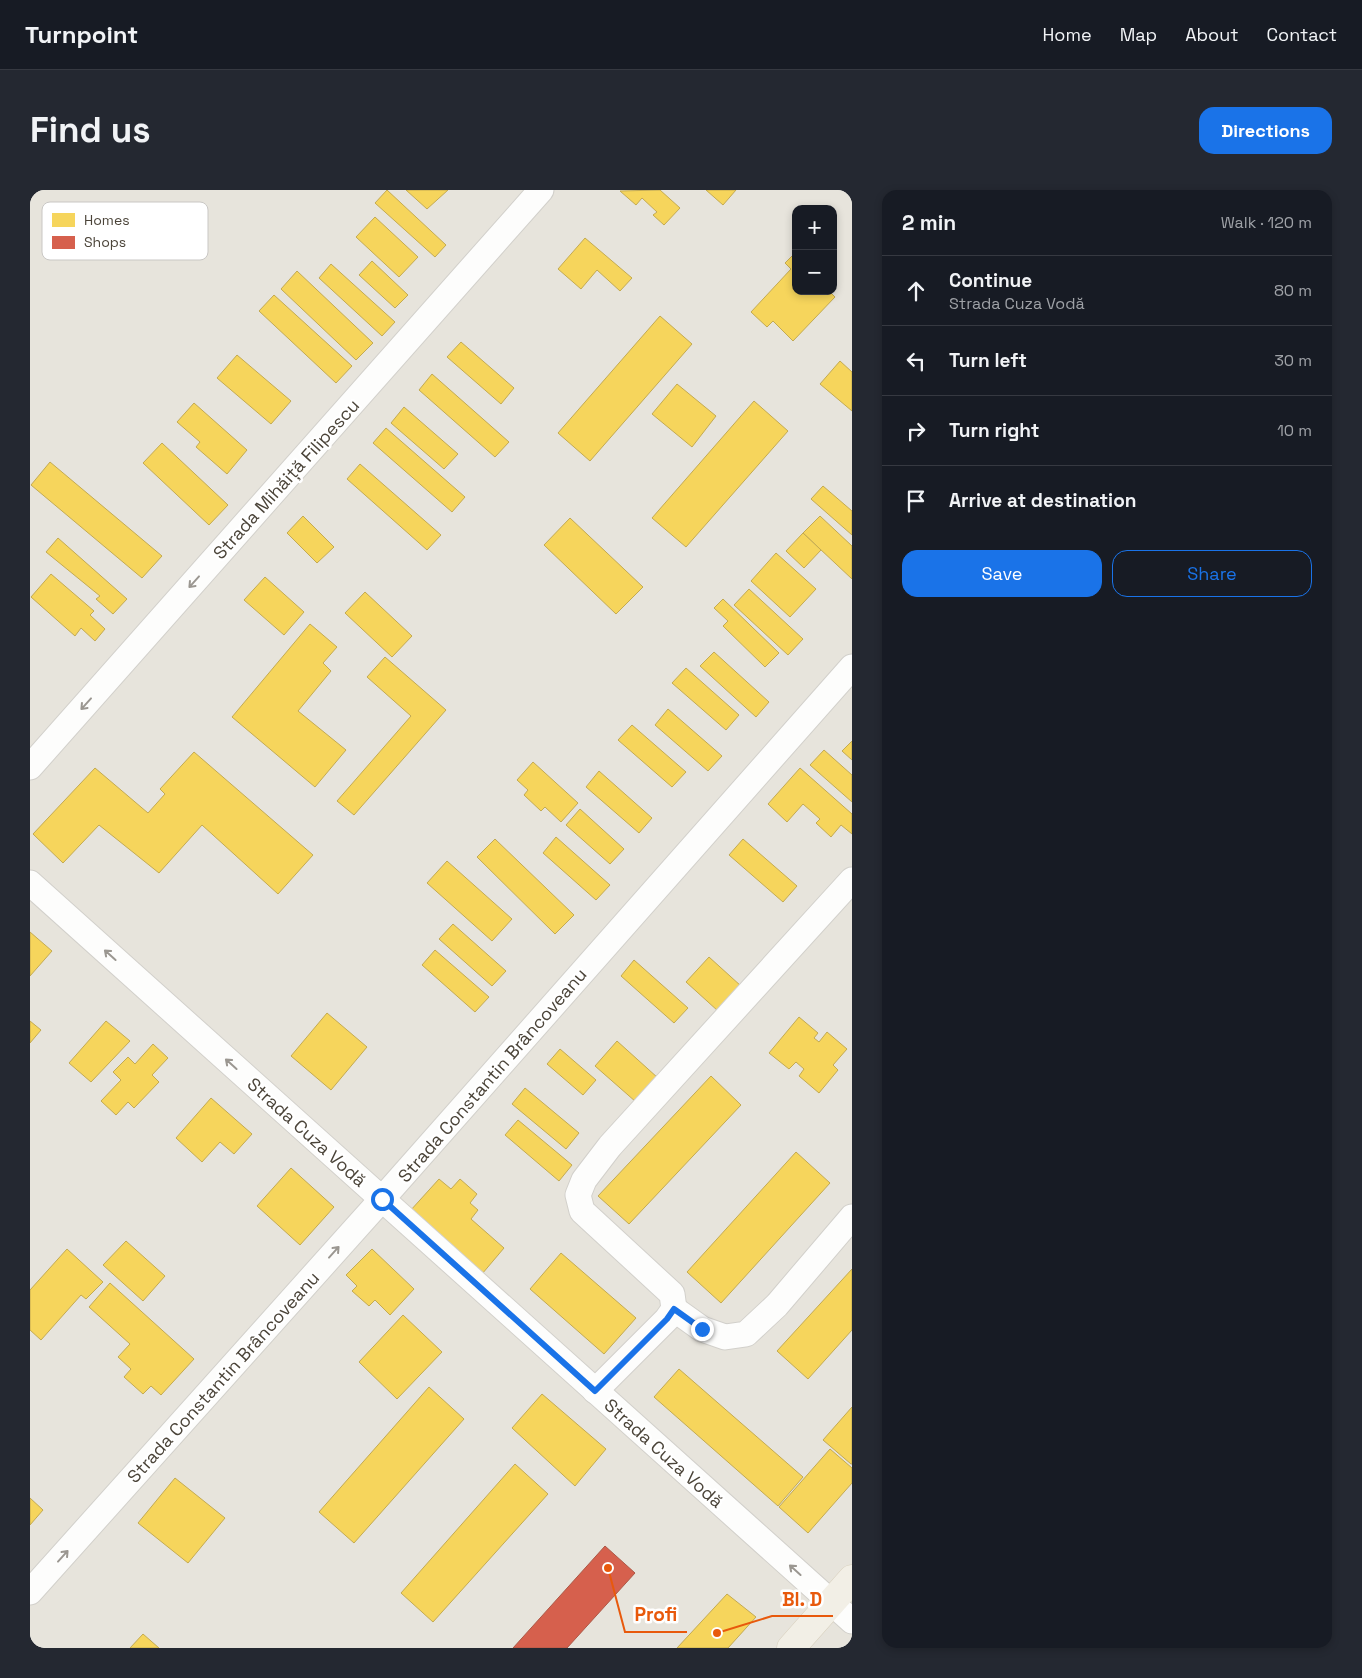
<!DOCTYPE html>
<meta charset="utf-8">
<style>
body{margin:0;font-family:"Space Grotesk",sans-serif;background:#242831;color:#f1f3f6}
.controls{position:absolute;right:15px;top:15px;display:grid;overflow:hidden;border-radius:10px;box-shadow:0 2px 8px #0003}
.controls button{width:45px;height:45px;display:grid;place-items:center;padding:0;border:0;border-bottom:1px solid #363941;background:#171b24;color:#f1f3f6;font:25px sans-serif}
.stop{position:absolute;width:15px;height:15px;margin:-11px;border:4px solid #1a73e8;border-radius:50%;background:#fff}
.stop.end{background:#1a73e8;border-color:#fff;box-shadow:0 1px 5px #0008}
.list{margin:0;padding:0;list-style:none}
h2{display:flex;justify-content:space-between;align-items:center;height:65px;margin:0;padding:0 20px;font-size:21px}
h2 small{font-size:16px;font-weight:400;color:#9ea1a6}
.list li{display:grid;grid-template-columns:32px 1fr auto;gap:15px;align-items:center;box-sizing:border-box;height:70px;padding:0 20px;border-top:1px solid #363941}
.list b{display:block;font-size:19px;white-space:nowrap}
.list p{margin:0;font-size:16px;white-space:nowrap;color:#9ea1a6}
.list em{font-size:16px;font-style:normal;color:#9ea1a6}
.actions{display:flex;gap:10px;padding:15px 20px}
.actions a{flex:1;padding:11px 0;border:1px solid #1a73e8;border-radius:15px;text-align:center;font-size:18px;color:#1a73e8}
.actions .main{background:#1a73e8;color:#fff}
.icon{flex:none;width:28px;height:28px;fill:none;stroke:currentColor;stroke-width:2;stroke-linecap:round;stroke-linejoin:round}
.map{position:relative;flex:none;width:822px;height:1458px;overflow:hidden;border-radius:15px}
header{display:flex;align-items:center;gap:30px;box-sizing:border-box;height:70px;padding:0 25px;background:#171b24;border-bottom:1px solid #363941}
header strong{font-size:24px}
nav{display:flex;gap:28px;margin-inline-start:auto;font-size:18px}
.intro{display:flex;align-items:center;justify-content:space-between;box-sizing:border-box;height:120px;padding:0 30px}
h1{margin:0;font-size:35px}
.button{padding:12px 22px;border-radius:15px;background:#1a73e8;color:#fff;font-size:18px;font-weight:700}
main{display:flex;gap:30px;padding:0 30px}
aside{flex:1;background:#171b24;border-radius:15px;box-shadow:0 2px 8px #0003}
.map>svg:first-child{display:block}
.residential{fill:#e7e4dc;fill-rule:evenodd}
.homes{fill:#f6d55c;stroke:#c3aa52}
.shops{fill:#d6604d;stroke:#ac5847}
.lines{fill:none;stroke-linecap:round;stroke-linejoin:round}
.minor-casing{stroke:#d2d0cb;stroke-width:27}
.major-casing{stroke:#d6cebb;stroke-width:29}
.minor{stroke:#fdfdfc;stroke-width:25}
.major{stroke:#f2efe6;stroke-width:28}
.oneway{stroke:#9b9791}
.route{stroke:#1a73e8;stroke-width:6}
.labels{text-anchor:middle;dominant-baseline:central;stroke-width:5;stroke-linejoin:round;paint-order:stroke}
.street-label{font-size:18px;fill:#4b4439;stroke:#fff}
.key{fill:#fff;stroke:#c9c7c4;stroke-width:1}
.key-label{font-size:14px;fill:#4b4439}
.leader{fill:none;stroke:#e8590c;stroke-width:2}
.callout-dot{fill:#e8590c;stroke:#fff;stroke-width:2}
.callout-label{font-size:19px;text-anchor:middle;font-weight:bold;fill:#e8590c;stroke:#fff;stroke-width:5;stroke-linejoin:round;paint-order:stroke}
</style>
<header>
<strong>Turnpoint</strong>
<nav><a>Home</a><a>Map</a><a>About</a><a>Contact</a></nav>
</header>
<div class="intro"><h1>Find us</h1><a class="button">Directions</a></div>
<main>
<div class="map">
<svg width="822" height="1458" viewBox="0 0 822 1458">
<rect width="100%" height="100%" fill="#f4f2ee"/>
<!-- residential -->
<path class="residential" d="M0 0H822V1458H0ZM766 19H803V101H766Z"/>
<!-- homes -->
<g class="homes">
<path d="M357 0 416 55 405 67 345 13Z"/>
<path d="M376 0H418L397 19Z"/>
<path d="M630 0 650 18 634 35 623 25 627 22 612 8 606 15 590 1Z"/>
<path d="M676 0H706L693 15Z"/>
<path d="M345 27 388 67 369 87 326 47Z"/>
<path d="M555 48 602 88 590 101 567 80 551 99 528 79Z"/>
<path d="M762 66 766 70V101H799L805 107 763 151 743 131 737 137 721 122 761 79 755 73Z"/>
<path d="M342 71 378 105 365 118 329 85Z"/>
<path d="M301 74 365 132 352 146 289 88Z"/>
<path d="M267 81 343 153 326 170 251 99Z"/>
<path d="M244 105 322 176 306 193 229 121Z"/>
<path d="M630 126 662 154 560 271 528 243Z"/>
<path d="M431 152 484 198 471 214 417 167Z"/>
<path d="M207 165 261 211 241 234 187 188Z"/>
<path d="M810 171 822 182V221L790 194Z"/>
<path d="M402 184 479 252 465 267 389 200Z"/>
<path d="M647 194 686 226 662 257 622 224Z"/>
<path d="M724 211 758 241 656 357 622 328Z"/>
<path d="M164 213 217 260 197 284 166 257 170 252 147 232Z"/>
<path d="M374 217 428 264 414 279 361 233Z"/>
<path d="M356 238 435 307 422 322 343 253Z"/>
<path d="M132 253 198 315 179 335 113 273Z"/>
<path d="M20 272 132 366 112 388 1 295Z"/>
<path d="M330 274 411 345 397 360 317 289Z"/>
<path d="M793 296 822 321V345L781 309Z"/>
<path d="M273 326 304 357 287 373 257 343Z"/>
<path d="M790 326 822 356V389L773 343Z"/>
<path d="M540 328 613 397 586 424 514 355Z"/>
<path d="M773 343 791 360 774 378 756 361Z"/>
<path d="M28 348 97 409 83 424 66 409 70 406 16 362Z"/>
<path d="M746 363 786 399 760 427 721 391Z"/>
<path d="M21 384 64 421 60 425 75 439 65 451 51 438 45 446 1 407Z"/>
<path d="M235 387 274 422 254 445 214 410Z"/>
<path d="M719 399 773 449 758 465 704 415Z"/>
<path d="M335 402 382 446 362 467 315 423Z"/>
<path d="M693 409 749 463 735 477 693 436 698 431 684 418Z"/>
<path d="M280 434 307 457 293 473 301 481 268 521 316 560 285 597 202 527Z"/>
<path d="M684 462 739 512 726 527 670 476Z"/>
<path d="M355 467 416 520 324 625 307 611 381 526 337 487Z"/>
<path d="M656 478 709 525 696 540 642 493Z"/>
<path d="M638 519 692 566 678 581 625 535Z"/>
<path d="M602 535 656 582 642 597 588 550Z"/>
<path d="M822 551V570L812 561Z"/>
<path d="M794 560 822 585V612L780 575Z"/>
<path d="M164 562 283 665 248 704 172 635 129 683 69 635 33 673 3 644 65 578 118 623 135 604 130 599Z"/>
<path d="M503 572 548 613 531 632 515 617 511 621 494 605 498 600 487 590Z"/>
<path d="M770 578 822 624V644L811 635 801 647 786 633 790 629 773 614 757 632 738 614Z"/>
<path d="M569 581 622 628 609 643 556 597Z"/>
<path d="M550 619 594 659 580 674 536 635Z"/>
<path d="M526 647 580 695 566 710 513 663Z"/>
<path d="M465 649 544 725 525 744 447 667Z"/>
<path d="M713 649 767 696 753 712 699 665Z"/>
<path d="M417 671 482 729 462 751 397 693Z"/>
<path d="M423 734 476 781 462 796 409 749Z"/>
<path d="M0 742 22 761 0 786Z"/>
<path d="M405 760 459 807 445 822 392 775Z"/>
<path d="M679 767 711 796 688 821 656 792Z"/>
<path d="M604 770 658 818 644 833 591 786Z"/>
<path d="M297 823 337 857 301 900 261 866Z"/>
<path d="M769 827 788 843 784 848 789 852 797 842 817 859 803 875 808 880 789 903 769 886 774 879 766 872 759 879 739 863Z"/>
<path d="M0 831 11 840 0 853Z"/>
<path d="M76 831 100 851 61 892 39 873Z"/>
<path d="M587 851 628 888 606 912 565 876Z"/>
<path d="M123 854 138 868 122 885 129 892 104 918 98 912 86 925 71 911 91 890 83 882 98 867 105 874Z"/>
<path d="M530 859 566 890 553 905 517 874Z"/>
<path d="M681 886 711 915 599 1034 568 1006Z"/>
<path d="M495 898 549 943 536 959 482 914Z"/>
<path d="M181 908 222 944 204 964 190 952 172 972 146 948Z"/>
<path d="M488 930 542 975 529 991 475 945Z"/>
<path d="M766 962 800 993 691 1113 657 1082Z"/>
<path d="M261 978 304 1017 270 1055 227 1016Z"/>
<path d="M409 989 421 999 430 989 447 1004 440 1013 448 1020 441 1029 474 1058 452 1084 380 1021Z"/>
<path d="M96 1051 135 1086 113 1111 73 1075Z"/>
<path d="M37 1059 73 1092 56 1109 51 1105 11 1150 0 1140V1100Z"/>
<path d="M342 1059 384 1099 360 1125 345 1110 339 1116 322 1101 327 1096 316 1085Z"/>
<path d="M531 1063 606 1128 574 1164 500 1099Z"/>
<path d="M822 1079V1140L778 1189 747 1161Z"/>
<path d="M80 1093 164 1169 131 1205 121 1196 113 1204 94 1187 101 1179 88 1167 100 1154 59 1117Z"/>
<path d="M373 1125 412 1162 367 1209 329 1172Z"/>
<path d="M649 1179 773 1287 748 1316 624 1207Z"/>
<path d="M399 1197 434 1229 324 1353 289 1322Z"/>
<path d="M512 1204 576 1259 545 1296 482 1238Z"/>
<path d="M822 1217V1274H821L793 1250Z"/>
<path d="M800 1259 822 1278V1293L778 1343 749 1317Z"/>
<path d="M485 1274 518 1304 403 1432 371 1403Z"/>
<path d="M145 1288 195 1328 158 1373 108 1333Z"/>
<path d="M0 1308 13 1320 0 1335Z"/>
<path d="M697 1404 726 1427 698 1458H647Z"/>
<path d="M113 1444 129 1458H100Z"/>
</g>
<!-- shops -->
<path class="shops" d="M575 1356 605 1383 537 1458H483Z"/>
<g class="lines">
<defs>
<g id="minor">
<path d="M0 577 511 0"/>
<path d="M0 693 822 1431"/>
<path d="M644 1119 672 1139 695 1147 716 1144 747 1115 822 1027"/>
<path d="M565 1201 637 1129 644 1119 642 1104 552 1021 548 1005 554 990 580 956 822 690"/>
<path d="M0 1402 352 1009 822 477"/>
</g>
<path id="major" d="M761 1458 822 1389"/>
</defs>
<!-- minor casing -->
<use href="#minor" class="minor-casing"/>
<!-- major casing -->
<use href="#major" class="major-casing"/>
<!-- minor -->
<use href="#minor" class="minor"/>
<!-- major -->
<use href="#major" class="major"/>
</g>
<!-- one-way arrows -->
<defs><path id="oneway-shaft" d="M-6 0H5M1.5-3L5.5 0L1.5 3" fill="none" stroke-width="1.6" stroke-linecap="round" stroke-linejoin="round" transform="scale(1.25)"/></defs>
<g class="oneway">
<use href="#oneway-shaft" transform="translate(164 392) rotate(132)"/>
<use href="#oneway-shaft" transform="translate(56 514) rotate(132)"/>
<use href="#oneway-shaft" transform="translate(80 765) rotate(-138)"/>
<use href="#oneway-shaft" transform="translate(201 874) rotate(-138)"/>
<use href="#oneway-shaft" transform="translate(304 1062) rotate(-48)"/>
<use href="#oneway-shaft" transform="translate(33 1366) rotate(-48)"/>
<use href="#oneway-shaft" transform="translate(765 1380) rotate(-138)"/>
</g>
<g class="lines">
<!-- route -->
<path class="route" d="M352 1009 565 1201 637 1129 644 1119 672 1139"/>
</g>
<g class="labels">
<!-- street labels -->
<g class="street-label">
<text transform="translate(256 289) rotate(-48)">Strada Mihăiță Filipescu</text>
<text transform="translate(462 885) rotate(-49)">Strada Constantin Brâncoveanu</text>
<text transform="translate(277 942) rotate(42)">Strada Cuza Vodă</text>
<text transform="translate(193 1187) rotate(-48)">Strada Constantin Brâncoveanu</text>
<text transform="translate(634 1263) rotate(42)">Strada Cuza Vodă</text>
</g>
</g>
<!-- legend -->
<rect x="12" y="12" width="166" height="58" rx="8" class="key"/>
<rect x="22" y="23" width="23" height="14" fill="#f6d55c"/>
<rect x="22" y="46" width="23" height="13" fill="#d6604d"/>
<g class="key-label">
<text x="54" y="35">Homes</text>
<text x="54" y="57">Shops</text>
</g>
<!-- callouts -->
<path class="leader" d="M687 1443L742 1426H803M578 1378L595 1442H657"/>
<g class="callout-dot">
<circle cx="687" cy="1443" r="5"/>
<circle cx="578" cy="1378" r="5"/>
</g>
<g class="callout-label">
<text x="772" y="1416">Bl. D</text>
<text x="626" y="1431">Profi</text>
</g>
</svg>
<div class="controls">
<button>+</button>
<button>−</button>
</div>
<div class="stop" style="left:352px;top:1009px"></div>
<div class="stop end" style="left:672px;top:1139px"></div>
</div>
<aside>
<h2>2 min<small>Walk · 120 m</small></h2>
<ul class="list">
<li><svg class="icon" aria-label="ahead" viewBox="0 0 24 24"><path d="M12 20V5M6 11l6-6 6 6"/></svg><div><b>Continue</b><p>Strada Cuza Vodă</p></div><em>80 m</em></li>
<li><svg class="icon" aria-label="left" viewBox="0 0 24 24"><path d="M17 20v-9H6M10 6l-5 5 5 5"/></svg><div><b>Turn left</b></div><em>30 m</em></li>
<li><svg class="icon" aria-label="right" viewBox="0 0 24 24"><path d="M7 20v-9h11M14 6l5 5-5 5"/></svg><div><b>Turn right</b></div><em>10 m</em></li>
<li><svg class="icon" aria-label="arrive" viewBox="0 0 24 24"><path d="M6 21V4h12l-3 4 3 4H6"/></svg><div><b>Arrive at destination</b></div></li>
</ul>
<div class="actions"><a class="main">Save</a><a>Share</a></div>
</aside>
</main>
